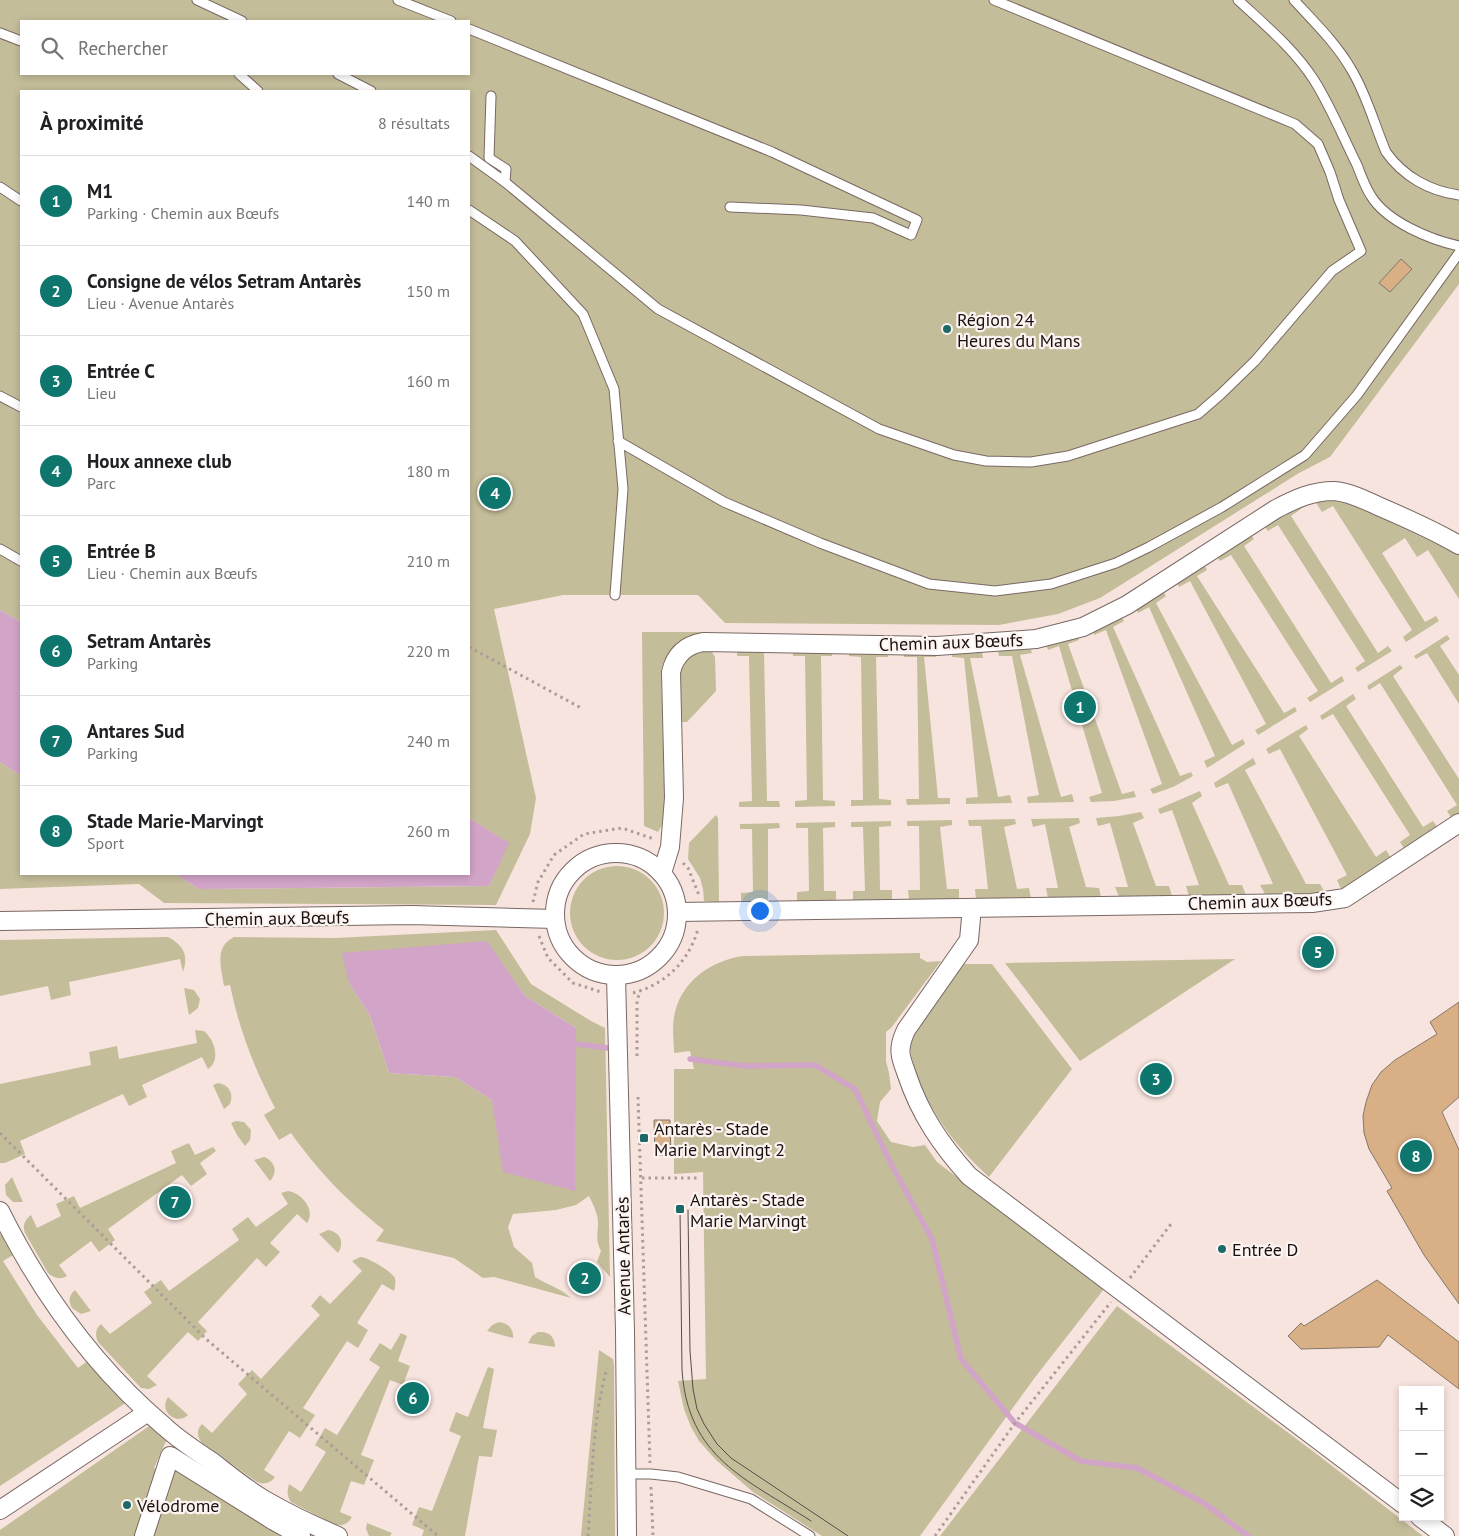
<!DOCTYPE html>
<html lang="fr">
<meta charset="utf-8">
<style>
body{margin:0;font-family:"PT Sans",sans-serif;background:#f2f2f2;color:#202124}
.controls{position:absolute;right:15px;bottom:15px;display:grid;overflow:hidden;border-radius:0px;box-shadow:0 2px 8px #0003}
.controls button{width:45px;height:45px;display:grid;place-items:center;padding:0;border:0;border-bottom:1px solid #e0e0e0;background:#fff;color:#202124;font:25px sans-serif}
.you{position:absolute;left:759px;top:910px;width:18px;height:18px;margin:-12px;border:4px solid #fff;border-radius:50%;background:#1a73e8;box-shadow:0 0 0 8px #1a73e833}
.badge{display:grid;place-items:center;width:32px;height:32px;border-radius:50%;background:#0f766e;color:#fff;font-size:16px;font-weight:700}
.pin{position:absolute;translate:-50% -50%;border:2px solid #fff;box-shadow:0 1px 5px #0006}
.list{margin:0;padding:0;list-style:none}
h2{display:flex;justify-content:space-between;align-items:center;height:65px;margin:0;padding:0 20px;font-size:21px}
h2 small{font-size:16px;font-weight:400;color:#757577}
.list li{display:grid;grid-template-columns:32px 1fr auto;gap:15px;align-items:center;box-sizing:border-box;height:90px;padding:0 20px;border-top:1px solid #e0e0e0}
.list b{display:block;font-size:19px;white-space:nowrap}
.list p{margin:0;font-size:16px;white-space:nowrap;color:#757577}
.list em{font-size:16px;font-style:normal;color:#757577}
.icon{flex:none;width:28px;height:28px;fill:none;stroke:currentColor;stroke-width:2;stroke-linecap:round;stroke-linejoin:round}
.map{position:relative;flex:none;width:1459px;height:1536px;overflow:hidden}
.search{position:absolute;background:#fff;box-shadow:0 2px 8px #0003;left:20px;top:20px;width:450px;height:55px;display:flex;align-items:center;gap:12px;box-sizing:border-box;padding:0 18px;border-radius:0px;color:#757577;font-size:19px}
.panel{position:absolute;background:#fff;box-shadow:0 2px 8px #0003;left:20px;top:90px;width:450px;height:785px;border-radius:0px}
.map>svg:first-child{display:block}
.green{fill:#c4bd9a;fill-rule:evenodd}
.water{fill:#d2a4c8}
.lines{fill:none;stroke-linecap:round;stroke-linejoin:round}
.stream{stroke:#d2a4c8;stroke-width:5.5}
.building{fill:#d9b086;stroke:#83776a}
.service-casing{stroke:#796863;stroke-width:11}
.minor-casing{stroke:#796863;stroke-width:20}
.path{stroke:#ac9c98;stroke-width:3;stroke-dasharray:2.5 4;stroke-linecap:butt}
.service{stroke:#fff;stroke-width:9}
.minor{stroke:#fff;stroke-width:18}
.tram{stroke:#564c49;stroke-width:1}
.poi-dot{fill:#1e6a68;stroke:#fdf4f2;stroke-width:2}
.labels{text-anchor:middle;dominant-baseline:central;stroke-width:4.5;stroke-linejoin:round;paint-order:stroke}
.poi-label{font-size:18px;fill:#16100e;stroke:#fdf4f2;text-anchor:start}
.street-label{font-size:18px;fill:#16100e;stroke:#fdf4f2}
</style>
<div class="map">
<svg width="1459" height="1536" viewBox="0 0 1459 1536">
<rect width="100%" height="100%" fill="#f8e4de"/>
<!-- green -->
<g class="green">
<path d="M0 0H1459V284L1330 457 1299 473 1100 598 1058 614 999 625 725 623 698 595H563L494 609 536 798 530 834 496 905 164 903 139 884 0 889V762L21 776V874H175L199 889 489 886 508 843 469 818V91H21V622L0 610ZM21 21H469V74H21Z"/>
<path d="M1335 500 1351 503 1459 555V599L1428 550 1417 557 1405 538 1382 553 1425 622 1436 616 1439 621 1406 642 1403 637 1412 630 1333 506 1322 512 1315 501Z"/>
<path d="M1299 506 1301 509 1291 516 1378 653 1388 646 1392 651 1358 672 1355 668 1365 661 1278 525 1268 531 1265 527Z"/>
<path d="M1251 535 1254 539 1244 546 1331 683 1342 676 1344 681 1310 702 1307 698 1318 691 1231 555 1220 561 1217 557Z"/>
<path d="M1204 565 1207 570 1197 576 1284 713 1295 707 1297 711 1258 735 1255 730 1266 724 1190 581 1179 587 1177 583Z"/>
<path d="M1163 591 1166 596 1156 603 1232 745 1243 739 1245 744 1207 768 1204 761 1215 756 1149 607 1138 613 1136 609Z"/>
<path d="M1121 616 1124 621 1113 627 1180 776 1191 772 1193 776 1173 787 1153 794 1150 789 1162 784 1106 630 1094 635 1093 629Z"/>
<path d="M642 632H705C681 640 669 644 661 670L665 820 658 832 644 826Z"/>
<path d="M1077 635 1079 640 1068 644 1122 794 1134 791 1136 797 1114 801 1091 802 1089 797 1102 793 1059 646 1048 650 1046 644Z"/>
<path d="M1447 635 1450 639 1440 646 1459 675V704L1427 653 1416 659 1414 656Z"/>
<path d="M1030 647 1032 653 1020 655 1061 797 1072 794 1074 802 1028 803 1027 797 1039 795 1012 656H999L998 651Z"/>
<path d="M710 649 715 657 716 691 687 722H679V675C683 657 693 652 710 649Z"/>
<path d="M737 650H764L767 801H779L780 807H739V802L752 801 749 656H737Z"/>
<path d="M793 651H832V656H821L823 800 835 801V806L795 807V801L807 800 805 656H793Z"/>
<path d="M849 651 888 652V657H876L879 799 891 800V805L851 806V800H863L861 657 849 656Z"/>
<path d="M904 652H936V657H924L938 798H950V804L907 805 906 799H919L917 657H904Z"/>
<path d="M952 652H982L983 658H970L998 797 1010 795 1012 803 966 804V798L978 797 964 658 952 657Z"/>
<path d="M1400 665 1403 668 1393 676 1459 779V814L1452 819 1447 811 1457 805 1380 683 1369 690 1367 686Z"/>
<path d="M1353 694 1356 699 1346 706 1423 827 1433 821 1438 828 1405 850 1400 842 1410 835 1333 714 1322 720 1320 716Z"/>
<path d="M1306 725 1308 729 1299 736 1376 857 1386 850 1391 858 1341 889 1337 880 1347 875 1280 749 1269 754 1266 749Z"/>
<path d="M1253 758 1256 764 1245 770 1306 884H1320L1325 893 1265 894 1260 885 1273 884 1228 783 1216 788 1214 783Z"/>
<path d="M1200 791 1202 796 1192 803 1229 885H1242L1246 895 1189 896 1186 886 1199 885 1172 810 1160 814 1158 809Z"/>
<path d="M1141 812 1144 818 1133 823 1156 886H1169L1172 896 1119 897 1115 887H1128L1110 823 1098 826 1096 818 1119 816Z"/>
<path d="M716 815 718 818 719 902 704 901 703 889 700 878 688 859 689 843Z"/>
<path d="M1079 818 1080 823 1069 827 1086 887 1099 888 1101 897 1048 898 1046 888H1058L1045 824 1033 827 1031 819Z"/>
<path d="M1015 819 1016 824 1004 827 1017 889 1029 888 1031 898 976 899 975 889H988L981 826H969L968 820Z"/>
<path d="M952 820V825L940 827 947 889H959V899L909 900 908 890H920L919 826H907V821Z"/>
<path d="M891 821V826L879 827 880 890H892V900L853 901V891H865L863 827H851V822Z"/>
<path d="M835 822V827L823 828 824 891H836V901L797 902V892L809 891 808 828H796V823Z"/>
<path d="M779 823 780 828 768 829V902L741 903V893L753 892 752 829H740V824Z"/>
<circle cx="617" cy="913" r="47"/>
<path d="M496 930 531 984 591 1021 605 1028 610 1277 597 1262 601 1251C595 1239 598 1235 598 1223 598 1213 593 1205 589 1196L576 1205 556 1210 513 1214 508 1227 514 1247 532 1263 535 1277C549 1286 559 1287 571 1298L494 1277 483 1278 454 1258 376 1241 384 1230C346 1200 319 1172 291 1133L279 1140 264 1115 275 1108C254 1068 239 1029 230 985L224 986C221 967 214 947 234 937L335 938ZM486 941 525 996 576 1028 492 1100 455 1077 389 1073 370 1016 349 983Z"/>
<path d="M168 937C183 945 189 955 183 972L180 959 69 982 71 995 51 1000 48 986 0 996V940Z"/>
<path d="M920 953V958L927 962 941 961 891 1028 886 1032V1061L889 1073 891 1089 880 1102 877 1121 891 1142 913 1147 925 1145 937 1162 1104 1289 1036 1376 920 1536H822L753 1492 716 1460 699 1441 691 1427 684 1409 678 1381 706 1379 703 1172 674 1174V1069H694L690 1051 674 1053C674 1041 672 1029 674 1017 680 982 710 961 743 956Z"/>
<path d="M1235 959 1080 1061 1005 963Z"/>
<path d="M964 964H992L1072 1069 989 1177C956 1147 931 1114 916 1072 913 1061 908 1049 911 1038 914 1028 923 1018 930 1010 941 995 953 980 964 964Z"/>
<path d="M184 988 194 990 200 999 198 1008 189 1015Z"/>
<path d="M195 1030 204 1031C215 1040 221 1061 208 1069L202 1057 142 1085 147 1097 129 1106 123 1094 20 1141 25 1154 5 1163H0V1084L91 1065 89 1052 117 1046 119 1059 197 1043Z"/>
<path d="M218 1083C229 1085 234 1093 230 1104L224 1109 213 1085Z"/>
<path d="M236 1121 244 1122 251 1130 250 1140 245 1146 237 1135 231 1123Z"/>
<path d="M189 1143 195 1155 213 1147 216 1151 200 1163 207 1174 191 1186 182 1175 108 1229 115 1240 99 1252 91 1241 59 1265 67 1276C60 1280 54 1278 48 1273L25 1233C22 1225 25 1220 31 1215L37 1228 61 1216 56 1204 74 1196 80 1208 176 1163 171 1151Z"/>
<path d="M264 1157C275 1161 278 1172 270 1181L254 1160Z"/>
<path d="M12 1177 23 1202H13L6 1195 5 1185Z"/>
<path d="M288 1191C302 1193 316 1210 307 1223L297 1214 270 1243 280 1252 266 1267 257 1258 198 1322 207 1331 198 1341 188 1332 147 1376 157 1385 149 1389 141 1388 98 1342C95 1335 95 1329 101 1324L110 1334 152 1303 144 1292 161 1280 169 1291 239 1240 232 1229 248 1217 256 1227 288 1204 281 1193Z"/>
<path d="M328 1230C340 1232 345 1242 338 1253L319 1234Z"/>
<path d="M0 1234 4 1236 15 1254 3 1261 37 1315 78 1368 89 1360 127 1402 0 1486Z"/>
<path d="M360 1257C368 1257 391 1271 395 1278 396 1283 395 1287 394 1291L382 1284 357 1323 368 1330 358 1348 347 1341 303 1408 315 1415 300 1438 289 1431 264 1470 275 1477C271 1483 264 1485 257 1482L202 1443C197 1437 196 1430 202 1424L212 1433 247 1394 238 1384 252 1370 261 1379 320 1315 311 1306 320 1295 330 1304 362 1271 352 1261Z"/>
<path d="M75 1290 91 1311 81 1314 72 1308C68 1301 69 1295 75 1290Z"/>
<path d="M1117 1306 1310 1449 1423 1536H940Z"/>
<path d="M499 1322C508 1323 514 1329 513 1338L487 1331 492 1325Z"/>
<path d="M538 1332C549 1331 555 1337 555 1347L528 1343 532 1336Z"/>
<path d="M401 1333 407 1336 398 1361 410 1366 403 1385 390 1380 361 1455 374 1460 364 1485 351 1481 340 1512 352 1517C348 1524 343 1526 335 1525L291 1502C287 1496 287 1491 289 1484L301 1492 326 1452 315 1445 325 1428 337 1435 380 1367 369 1360 380 1343 391 1350Z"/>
<path d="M599 1350 613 1359 614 1365 615 1536H581Z"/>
<path d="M488 1367 494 1369 483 1428 497 1430 492 1457 479 1456 465 1536H422L424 1530 412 1525 419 1507 432 1511 461 1436 449 1431 456 1412 468 1417Z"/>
<path d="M168 1397 188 1415 184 1418 177 1419C166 1416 162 1406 168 1397Z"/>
<path d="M152 1424 167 1439 154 1468 172 1478 176 1465 184 1452 326 1536H0V1530Z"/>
<path d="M367 1523 392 1533 390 1536H369L366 1529Z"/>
</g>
<!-- water -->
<g class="water">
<path d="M0 610 21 622V776L0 762Z"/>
<path d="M469 818 509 843 489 886 199 889 175 874H469Z"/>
<path d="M487 941 525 996 576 1028 575 1191 503 1172 492 1100 455 1077 389 1073 370 1016 349 983 342 953Z"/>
</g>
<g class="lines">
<!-- stream -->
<g class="stream">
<path d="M576 1044 608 1048"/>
<path d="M690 1059 745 1066 815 1065 855 1089 891 1164 932 1239 961 1359 1015 1423 1081 1461 1137 1468 1204 1503 1248 1536"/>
</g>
</g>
<!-- building -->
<g class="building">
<path d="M1401 259 1412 269 1390 292 1379 283Z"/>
<path d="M1459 1002V1097L1442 1112 1459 1150V1304L1424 1255 1387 1191 1392 1188 1369 1149 1364 1133 1363 1116 1366 1102 1372 1085 1381 1072 1395 1060 1437 1034 1430 1022Z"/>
<path d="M654 1120H670L671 1155H655Z"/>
<path d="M1377 1280 1459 1342V1389L1388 1335 1379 1347 1301 1349 1288 1336 1301 1323 1304 1326Z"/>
</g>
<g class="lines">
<defs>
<g id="service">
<path d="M197 0 242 21"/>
<path d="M398 0 451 21"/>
<path d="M1238 0C1265 25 1294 49 1314 80 1331 107 1343 137 1357 165 1361 175 1365 187 1371 196 1387 222 1431 240 1459 246"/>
<path d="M1294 0C1314 22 1336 43 1351 69 1367 95 1374 124 1386 152 1403 176 1429 191 1459 195"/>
<path d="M469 29 772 152 917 220 911 235 873 218 801 210 730 207"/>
<path d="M0 33 21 41"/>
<path d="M239 74 258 91"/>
<path d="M338 74 371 91"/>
<path d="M491 96 489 158 506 169 505 182"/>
<path d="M469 156 505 182 658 309 879 429 954 455 986 461 1031 462 1068 456 1198 414 1221 394 1255 361 1332 271 1361 251 1339 200 1330 172 1318 144 1295 124 994 0"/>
<path d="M0 187 21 201"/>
<path d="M469 210 515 241 583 314 614 389 623 489 615 595"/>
<path d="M0 396 21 407"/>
<path d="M618 441 724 502 820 543 929 584 995 591 1051 584 1116 563 1149 547 1222 507 1305 455 1357 395 1459 253"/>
<path d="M0 549 21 561"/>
<path d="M626 1474H651L678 1477 751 1499 810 1536"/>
</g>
<g id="minor">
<circle cx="616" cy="914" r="61"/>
<path d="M662 873 670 847 674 798 671 672C675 655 686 645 703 642L937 646 1036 639 1083 627 1127 605 1276 509C1295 499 1312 491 1334 491 1349 492 1365 500 1378 506 1406 518 1433 530 1459 545"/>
<path d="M971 908V918L969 940 906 1030C902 1039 899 1047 901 1056 902 1062 905 1069 907 1075 920 1114 941 1145 969 1176L1403 1504"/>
<path d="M678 912 1312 903 1345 898 1459 823"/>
<path d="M0 921 411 915 555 919"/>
<path d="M616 976 625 1331 627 1536"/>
<path d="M0 1211C41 1293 95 1368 165 1427 179 1440 195 1450 211 1461 228 1474 245 1488 263 1499 287 1513 312 1525 338 1536"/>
<path d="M0 1510 148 1412"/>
<path d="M1420 1517 1445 1536"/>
<path d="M144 1536 170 1456 274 1521 301 1536"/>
</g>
</defs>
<!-- service casing -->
<use href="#service" class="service-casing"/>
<!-- minor casing -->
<use href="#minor" class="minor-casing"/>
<!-- path -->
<g class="path">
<path d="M469 647 583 709"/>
<path d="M683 863 688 868 699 895"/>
<path d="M533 902 538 882 554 855 584 834 622 828 654 839"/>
<path d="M539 936 548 958 573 983 601 992"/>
<path d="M633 993C666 984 689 961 698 929"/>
<path d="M637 1056V1001L640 991"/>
<path d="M638 1097 650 1463"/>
<path d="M0 1133 206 1339 438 1536"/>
<path d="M642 1178H697"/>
<path d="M1130 1278 1171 1224"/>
<path d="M651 1487 653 1536"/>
<path d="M588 1536C592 1481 592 1421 607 1368"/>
<path d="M935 1536 1015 1423 1111 1302"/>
</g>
<!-- service -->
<use href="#service" class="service"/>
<!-- minor -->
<use href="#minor" class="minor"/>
<!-- tram -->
<g class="tram">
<path d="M680 1209 682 1370C688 1458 745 1478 811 1521"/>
<path d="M688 1210 690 1351 693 1389 697 1409 704 1424 717 1444 731 1458 848 1536"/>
</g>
</g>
<!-- markers -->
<g class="poi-dot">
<circle cx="947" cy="329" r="5"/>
<rect x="639" y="1133" width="10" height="10" rx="2.5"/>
<rect x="675" y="1204" width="10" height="10" rx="2.5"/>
<circle cx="1222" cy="1249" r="5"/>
<circle cx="127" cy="1505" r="5"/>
</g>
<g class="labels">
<!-- poi labels -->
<g class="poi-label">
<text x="957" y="319">Région 24<tspan x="957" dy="21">Heures du Mans</tspan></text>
<text x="654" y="1128">Antarès - Stade<tspan x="654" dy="21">Marie Marvingt 2</tspan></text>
<text x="690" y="1199">Antarès - Stade<tspan x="690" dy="21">Marie Marvingt</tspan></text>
<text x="1232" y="1249">Entrée D</text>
<text x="137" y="1505">Vélodrome</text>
</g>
<!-- street labels -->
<g class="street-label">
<text transform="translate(951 642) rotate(-2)">Chemin aux Bœufs</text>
<text transform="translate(1260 901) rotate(-2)">Chemin aux Bœufs</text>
<text transform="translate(277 918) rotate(-1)">Chemin aux Bœufs</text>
<text transform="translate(623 1256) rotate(-91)">Avenue Antarès</text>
</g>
</g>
</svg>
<div class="controls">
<button>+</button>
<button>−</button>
<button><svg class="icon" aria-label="layers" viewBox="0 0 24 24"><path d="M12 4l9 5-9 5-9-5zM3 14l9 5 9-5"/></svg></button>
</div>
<div class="you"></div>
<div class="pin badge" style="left:1080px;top:707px">1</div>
<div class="pin badge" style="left:585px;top:1278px">2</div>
<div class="pin badge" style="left:1156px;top:1079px">3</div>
<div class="pin badge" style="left:495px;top:493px">4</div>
<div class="pin badge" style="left:1318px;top:952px">5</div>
<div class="pin badge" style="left:413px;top:1398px">6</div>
<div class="pin badge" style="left:175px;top:1202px">7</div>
<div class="pin badge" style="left:1416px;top:1156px">8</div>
<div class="search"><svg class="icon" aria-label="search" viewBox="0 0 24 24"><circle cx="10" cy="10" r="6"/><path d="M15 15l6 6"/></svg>Rechercher</div>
<section class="panel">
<h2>À proximité<small>8 résultats</small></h2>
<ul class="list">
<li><span class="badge">1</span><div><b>M1</b><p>Parking · Chemin aux Bœufs</p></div><em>140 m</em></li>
<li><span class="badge">2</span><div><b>Consigne de vélos Setram Antarès</b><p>Lieu · Avenue Antarès</p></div><em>150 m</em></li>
<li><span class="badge">3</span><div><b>Entrée C</b><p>Lieu</p></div><em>160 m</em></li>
<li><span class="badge">4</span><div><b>Houx annexe club</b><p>Parc</p></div><em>180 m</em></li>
<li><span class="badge">5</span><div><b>Entrée B</b><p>Lieu · Chemin aux Bœufs</p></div><em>210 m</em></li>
<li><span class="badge">6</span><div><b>Setram Antarès</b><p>Parking</p></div><em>220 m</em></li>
<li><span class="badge">7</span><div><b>Antares Sud</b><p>Parking</p></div><em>240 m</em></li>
<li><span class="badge">8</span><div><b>Stade Marie-Marvingt</b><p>Sport</p></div><em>260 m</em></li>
</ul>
</section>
</div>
